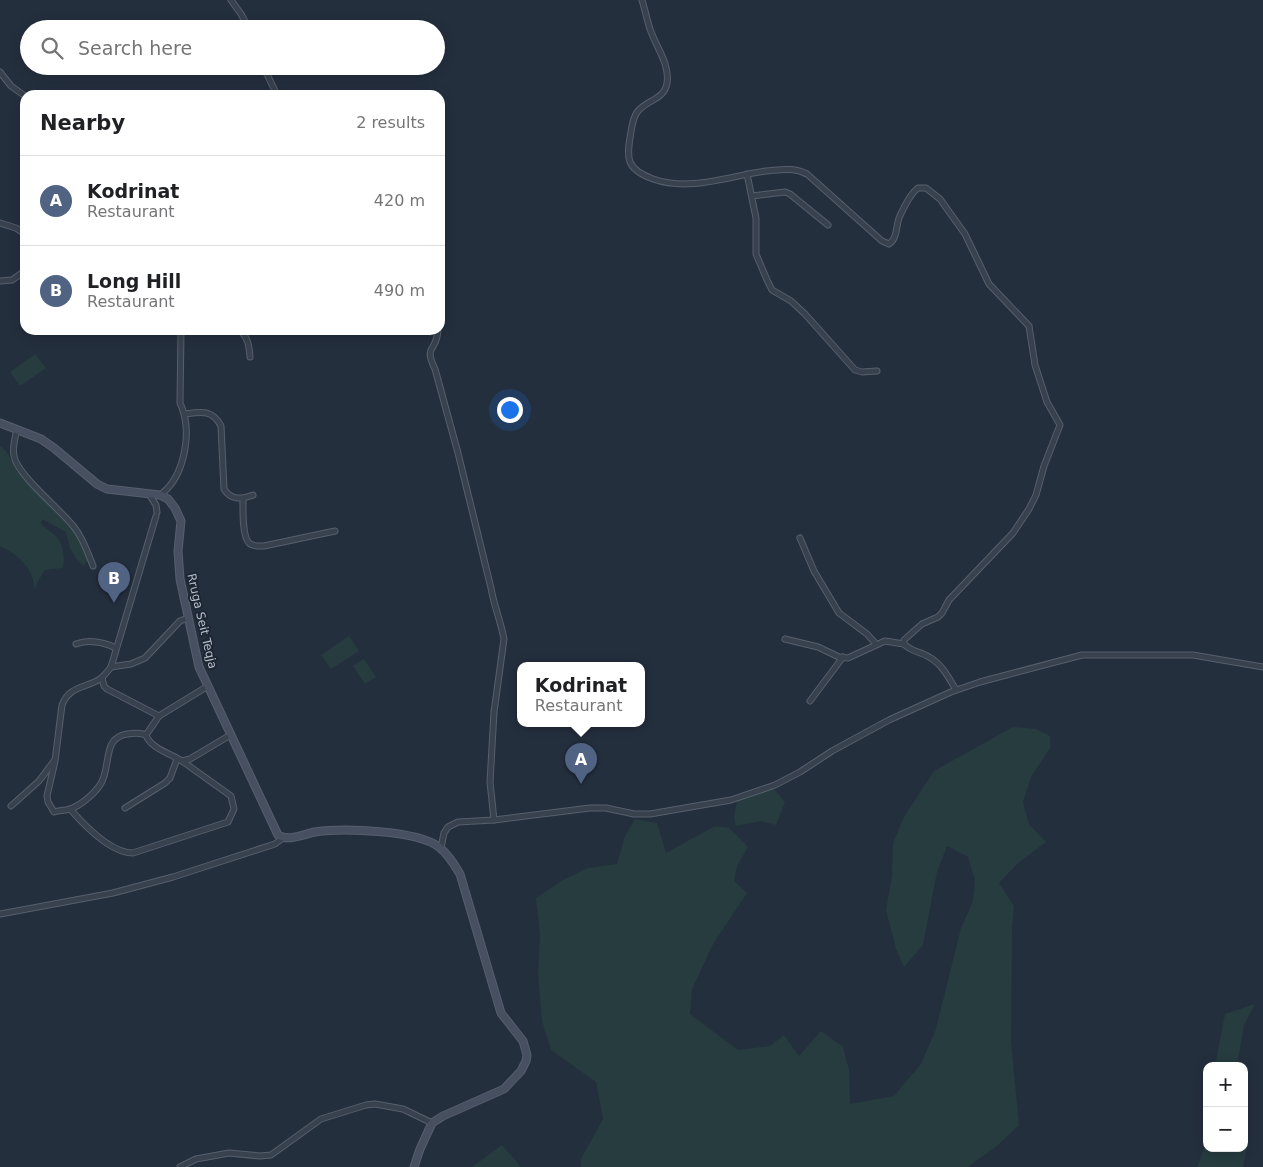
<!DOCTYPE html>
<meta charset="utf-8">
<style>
body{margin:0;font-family:"DejaVu Sans",sans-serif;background:#f2f2f2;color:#202124}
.controls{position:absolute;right:15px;bottom:15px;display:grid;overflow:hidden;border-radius:10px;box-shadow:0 2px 12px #0003}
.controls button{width:45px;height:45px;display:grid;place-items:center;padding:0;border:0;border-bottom:1px solid #e0e0e0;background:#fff;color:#202124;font:25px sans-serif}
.you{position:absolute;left:509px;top:409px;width:18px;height:18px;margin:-12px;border:4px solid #fff;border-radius:50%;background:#1a73e8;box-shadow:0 0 0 8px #1a73e833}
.badge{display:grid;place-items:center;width:32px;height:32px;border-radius:50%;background:#506383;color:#fff;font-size:16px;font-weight:700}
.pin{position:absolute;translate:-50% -41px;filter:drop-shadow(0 1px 2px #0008)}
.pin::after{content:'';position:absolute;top:26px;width:18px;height:15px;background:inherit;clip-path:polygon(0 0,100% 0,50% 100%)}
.popup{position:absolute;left:517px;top:662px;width:128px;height:65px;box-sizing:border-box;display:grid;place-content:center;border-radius:10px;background:#fff;filter:drop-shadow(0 1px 4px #0005);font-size:16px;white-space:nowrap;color:#757577}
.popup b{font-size:19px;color:#202124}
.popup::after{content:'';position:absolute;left:50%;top:100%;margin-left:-10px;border:10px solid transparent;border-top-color:#fff}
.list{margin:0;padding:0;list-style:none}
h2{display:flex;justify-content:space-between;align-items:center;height:65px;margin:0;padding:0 20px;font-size:21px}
h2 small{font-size:16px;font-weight:400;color:#757577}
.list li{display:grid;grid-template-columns:32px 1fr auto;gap:15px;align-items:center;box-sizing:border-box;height:90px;padding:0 20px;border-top:1px solid #e0e0e0}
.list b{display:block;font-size:19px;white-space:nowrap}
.list p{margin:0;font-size:16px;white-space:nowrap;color:#757577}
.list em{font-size:16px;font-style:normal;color:#757577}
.icon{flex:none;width:28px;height:28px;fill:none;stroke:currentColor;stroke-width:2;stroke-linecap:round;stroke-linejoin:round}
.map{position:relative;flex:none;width:1263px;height:1167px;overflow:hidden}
.search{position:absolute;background:#fff;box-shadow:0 2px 12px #0003;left:20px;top:20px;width:425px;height:55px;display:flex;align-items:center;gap:12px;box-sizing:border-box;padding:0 18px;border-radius:28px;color:#757577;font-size:19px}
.panel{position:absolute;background:#fff;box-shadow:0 2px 12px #0003;left:20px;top:90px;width:425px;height:245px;border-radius:15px}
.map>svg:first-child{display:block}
.green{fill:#263c3f}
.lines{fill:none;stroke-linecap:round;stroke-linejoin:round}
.street-casing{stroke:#565f6c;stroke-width:7}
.secondary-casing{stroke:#565f6c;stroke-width:9}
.street{stroke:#38414e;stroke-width:5}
.secondary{stroke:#465061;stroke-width:7}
.labels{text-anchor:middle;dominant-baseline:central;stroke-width:4;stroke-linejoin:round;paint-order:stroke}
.street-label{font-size:12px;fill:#b4bcc9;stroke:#1d2633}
</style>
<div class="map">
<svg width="1263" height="1167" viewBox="0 0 1263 1167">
<rect width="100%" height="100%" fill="#242f3e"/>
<!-- green -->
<g class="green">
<path d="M35 354 46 368 20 386 10 372Z"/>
<path d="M0 446 6 451 14 466 36 492 73 530 88 560 84 566 75 557 70 548 66 532 42 519 41 523C46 530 55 533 59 540 63 548 66 560 62 568L45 570 38 581 35 590C32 566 21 557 0 546Z"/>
<path d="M349 636 359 651 331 669 321 655Z"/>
<path d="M364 659 376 677 365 684 353 666Z"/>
<path d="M1013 727 1036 729 1050 736V748L1031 777 1023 802 1029 824 1046 842 1018 863 999 883 1014 906 1012 928 1011 1041 1019 1125 998 1145 968 1167H581V1159L603 1119 596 1082 551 1050 542 1021 538 975 540 935 536 898 561 881 588 868 617 864 625 836 635 819 657 823 666 853 715 826 729 828 748 847 737 866 734 881 747 893 713 944 692 989 690 1014 738 1050 770 1046 784 1035 799 1056 821 1031 843 1047 849 1070 850 1104 894 1096 921 1064 936 1029 961 928 973 901 975 881 968 857 947 846 937 872 923 945 904 967 896 949 886 910 892 876 893 843 904 817 934 771Z"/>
<path d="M774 789 785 802 776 825 761 821 736 826 734 818 737 801Z"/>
<path d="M1255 1004 1244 1025 1237 1066H1215L1225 1014Z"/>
<path d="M1244 1124 1248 1142 1243 1167H1197L1199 1163 1207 1139V1148H1244Z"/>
<path d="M502 1145 521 1167H472Z"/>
</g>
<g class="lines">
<defs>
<g id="street">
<path d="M231 0 241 14 249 29"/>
<path d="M642 0C645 10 647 20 650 29 656 47 670 64 667 83 665 99 647 100 638 111 633 117 632 125 631 132 626 159 626 169 653 179 690 192 729 176 766 171 781 170 793 167 807 174L882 241 889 244C897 239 896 227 899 218 903 209 910 194 918 188H926L940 199 965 234 989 284 1029 326 1035 365 1047 402 1060 425 1044 466 1036 495 1029 509 1013 533 949 600 942 613 938 617 922 624 904 640V644C910 651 921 652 929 657 942 664 949 678 956 690"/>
<path d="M263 66 277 95"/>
<path d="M0 72 11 86 25 96"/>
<path d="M747 174 756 218V254L767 280 772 290 791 301 805 314 855 370 862 372 877 371"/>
<path d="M752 196 785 192 790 194 828 225"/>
<path d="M0 223 16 228 25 234"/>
<path d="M0 281 12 280 25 271"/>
<path d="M240 330C248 338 249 345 250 357"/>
<path d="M438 330C437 352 423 345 435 369L458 453 491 588C494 606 501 622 504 639L494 712 490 782 494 820"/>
<path d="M185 414C201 412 212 409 221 426L224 489C231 501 242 499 253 495"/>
<path d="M17 429C15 438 12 448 14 456 17 475 61 510 74 527 83 538 88 553 93 566"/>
<path d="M149 494 156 505 157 512"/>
<path d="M160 495C185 477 193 431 180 403L181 330"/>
<path d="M243 499C243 509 242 536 249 543 253 547 259 546 264 546L335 531"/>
<path d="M156 516 111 667C108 671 104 676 100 679 86 688 69 686 62 705L55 761 47 796 48 802 54 812C59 810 65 811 70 809 80 806 94 794 100 785 112 768 101 738 127 734 133 733 140 732 146 735L159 716"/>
<path d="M800 538 814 571 839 613 867 634 876 644"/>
<path d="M785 639 818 647 839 657 848 658 885 641 904 644"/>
<path d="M76 644C90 639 103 642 116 648"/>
<path d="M111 667 131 664 145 658 180 621 188 618"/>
<path d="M102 678 104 686 107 689 159 716 208 686"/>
<path d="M810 701 843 657"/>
<path d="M146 735C150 748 171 754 182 761L190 759 227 737"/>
<path d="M11 806 39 781 54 761"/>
<path d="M125 808 165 783 170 778 177 759"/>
<path d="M70 809C84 825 110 853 133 853L228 822 234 809 231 796 182 761"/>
<path d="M441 848 444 833 448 827 458 822 494 820 590 808H606L634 814H650L731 800 775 785 800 772 832 751 889 720 951 692 980 682 1082 655H1193L1263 667"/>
<path d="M0 914 113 893 173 877 275 844 283 838"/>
<path d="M180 1167 196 1159 229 1153 260 1156 271 1155 321 1119 366 1105 375 1104 403 1109 432 1123"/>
</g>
<path id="secondary" d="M0 423 41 439 54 448 97 484 107 489 160 495 168 499 175 508 181 521 178 551 180 579 199 667 278 835C288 842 304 834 315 832 342 828 417 830 439 847 448 854 454 864 460 874L501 1013 523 1041 527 1055 526 1061 521 1071 504 1089 443 1116 432 1123 420 1149 414 1167"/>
</defs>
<!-- street casing -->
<use href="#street" class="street-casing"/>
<!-- secondary casing -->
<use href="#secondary" class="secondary-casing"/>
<!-- street -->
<use href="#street" class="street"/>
<!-- secondary -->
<use href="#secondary" class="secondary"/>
</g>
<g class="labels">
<!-- street labels -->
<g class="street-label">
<text transform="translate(202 621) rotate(77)">Rruga Seit Teqja</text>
</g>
</g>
</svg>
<div class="controls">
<button>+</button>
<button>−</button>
</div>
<div class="you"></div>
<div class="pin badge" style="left:581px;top:784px">A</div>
<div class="popup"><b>Kodrinat</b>Restaurant</div>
<div class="pin badge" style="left:114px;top:603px">B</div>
<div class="search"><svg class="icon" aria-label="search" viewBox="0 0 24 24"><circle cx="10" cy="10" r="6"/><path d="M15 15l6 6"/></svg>Search here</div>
<section class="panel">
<h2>Nearby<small>2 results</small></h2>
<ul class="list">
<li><span class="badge">A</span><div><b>Kodrinat</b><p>Restaurant</p></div><em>420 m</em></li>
<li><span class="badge">B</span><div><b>Long Hill</b><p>Restaurant</p></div><em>490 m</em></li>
</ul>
</section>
</div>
